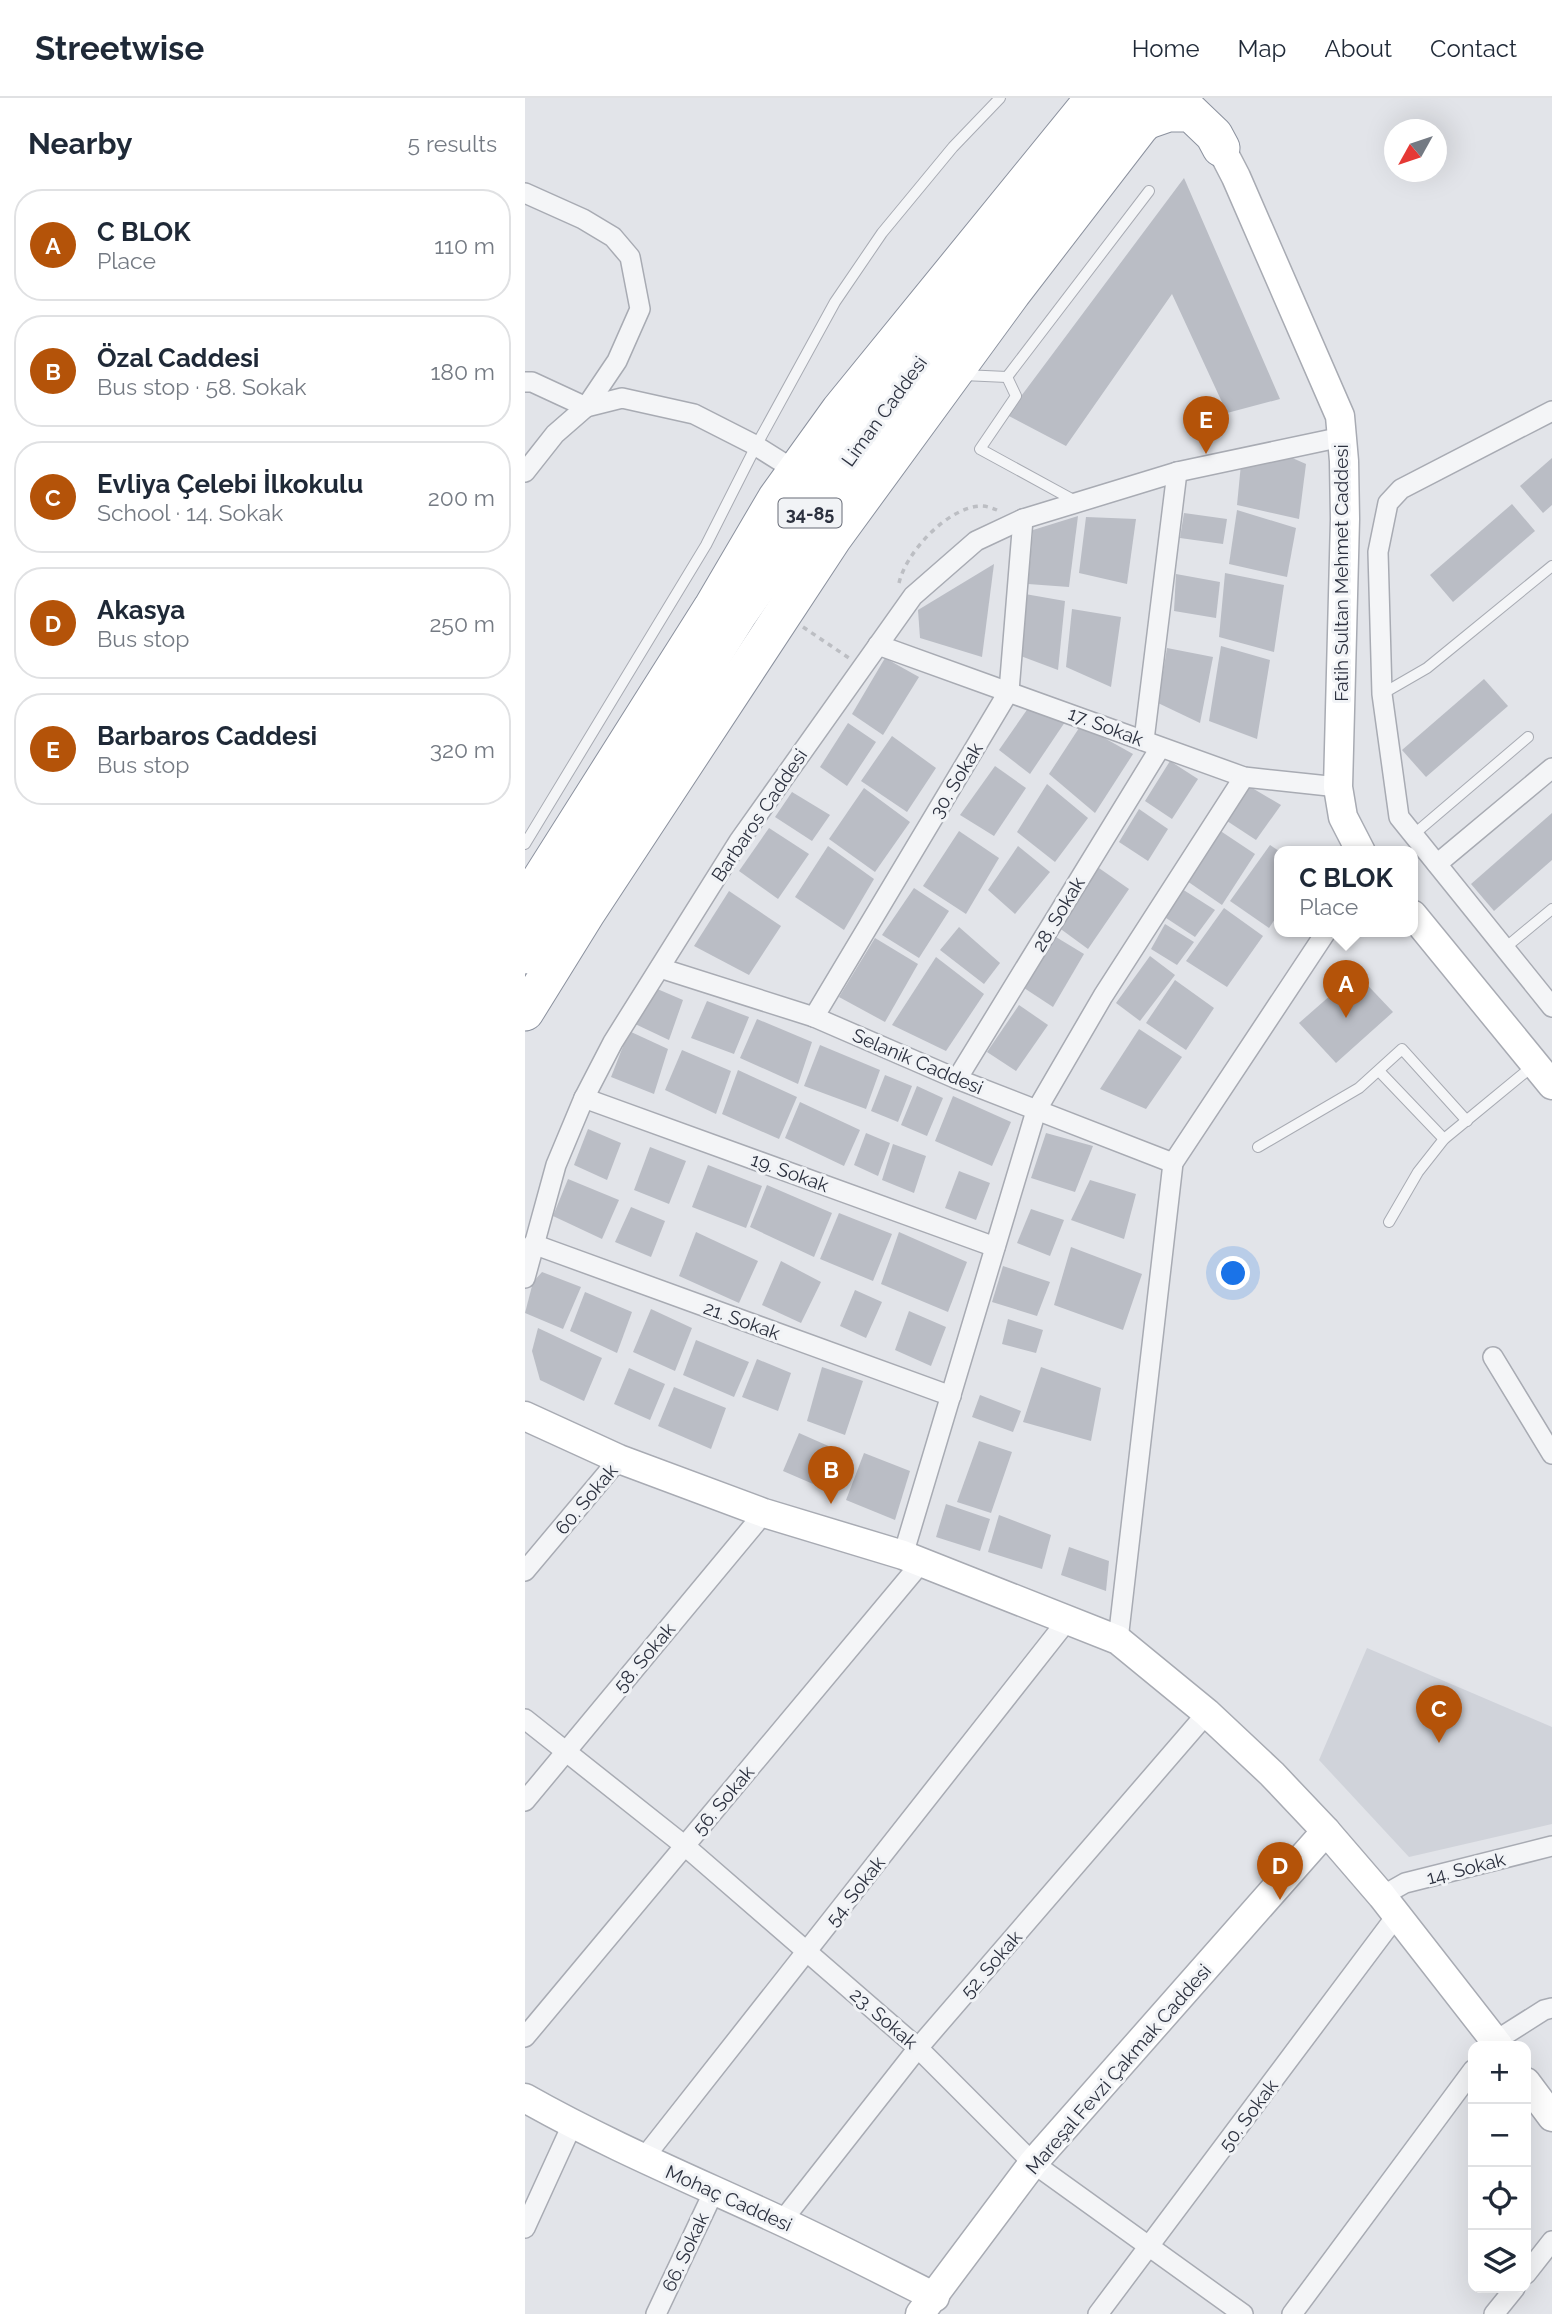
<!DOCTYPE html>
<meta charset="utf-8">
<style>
body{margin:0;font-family:Raleway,sans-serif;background:#f2f2f3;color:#1f2937}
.controls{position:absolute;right:21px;bottom:21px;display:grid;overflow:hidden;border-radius:14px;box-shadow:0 7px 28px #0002}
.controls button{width:63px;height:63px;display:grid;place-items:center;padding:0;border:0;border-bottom:2px solid #e0e1e3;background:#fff;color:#1f2937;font:35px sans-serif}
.compass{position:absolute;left:859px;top:21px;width:63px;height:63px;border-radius:50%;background:#fff;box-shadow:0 7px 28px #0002;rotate:230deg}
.you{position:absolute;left:709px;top:1176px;width:24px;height:24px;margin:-18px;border:5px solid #fff;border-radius:50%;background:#1a73e8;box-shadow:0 0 0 10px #1a73e833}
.badge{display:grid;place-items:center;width:46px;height:46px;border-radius:50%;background:#b45309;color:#fff;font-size:23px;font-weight:700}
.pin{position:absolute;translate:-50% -58px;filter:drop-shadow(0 2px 4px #0008)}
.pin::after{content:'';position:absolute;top:37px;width:24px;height:21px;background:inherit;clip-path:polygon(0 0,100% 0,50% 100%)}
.popup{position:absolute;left:749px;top:748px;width:144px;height:91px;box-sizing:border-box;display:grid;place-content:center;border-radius:14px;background:#fff;filter:drop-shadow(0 2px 5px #0005);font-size:23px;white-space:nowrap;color:#747a83}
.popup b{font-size:26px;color:#1f2937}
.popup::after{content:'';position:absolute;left:50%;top:100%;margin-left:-14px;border:14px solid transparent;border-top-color:#fff}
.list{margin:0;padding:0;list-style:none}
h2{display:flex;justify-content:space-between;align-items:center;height:91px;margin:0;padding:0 28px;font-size:30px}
h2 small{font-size:23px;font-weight:400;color:#747a83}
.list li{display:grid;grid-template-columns:46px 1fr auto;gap:21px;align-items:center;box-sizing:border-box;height:112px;margin:0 14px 14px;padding:0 14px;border:2px solid #e0e1e3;border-radius:28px}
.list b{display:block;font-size:26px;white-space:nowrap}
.list p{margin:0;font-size:23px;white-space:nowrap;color:#747a83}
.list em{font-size:23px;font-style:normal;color:#747a83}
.icon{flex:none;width:38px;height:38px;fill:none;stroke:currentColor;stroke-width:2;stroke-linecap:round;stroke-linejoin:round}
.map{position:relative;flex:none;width:1027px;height:2216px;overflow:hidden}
header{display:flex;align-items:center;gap:42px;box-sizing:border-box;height:98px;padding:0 35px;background:#fff;border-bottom:2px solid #e0e1e3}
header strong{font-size:33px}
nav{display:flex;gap:38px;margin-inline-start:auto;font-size:24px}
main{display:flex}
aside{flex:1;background:#fff}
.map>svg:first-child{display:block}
.built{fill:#d0d3da}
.building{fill:#babdc5}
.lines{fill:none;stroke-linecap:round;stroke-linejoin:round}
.lane-casing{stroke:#a8abb3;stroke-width:12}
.street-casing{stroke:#a8abb3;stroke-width:22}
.secondary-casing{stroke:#a8abb3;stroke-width:31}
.highway-casing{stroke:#8b919e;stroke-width:39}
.path{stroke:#bcbec3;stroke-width:3.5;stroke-dasharray:5 5;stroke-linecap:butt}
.lane{stroke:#f4f5f7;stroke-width:10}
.street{stroke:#f4f5f7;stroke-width:19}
.secondary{stroke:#fff;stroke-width:28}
.highway{stroke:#fff;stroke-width:37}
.labels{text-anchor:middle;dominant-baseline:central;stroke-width:6;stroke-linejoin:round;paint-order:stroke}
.shield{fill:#f1f3f6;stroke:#676b76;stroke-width:2}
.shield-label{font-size:18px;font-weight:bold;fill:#2c313f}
.street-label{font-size:19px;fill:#2c313f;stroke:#f1f3f6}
</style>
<header>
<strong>Streetwise</strong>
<nav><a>Home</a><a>Map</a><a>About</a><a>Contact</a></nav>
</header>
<main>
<aside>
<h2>Nearby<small>5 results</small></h2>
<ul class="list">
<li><span class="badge">A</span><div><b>C BLOK</b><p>Place</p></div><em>110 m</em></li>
<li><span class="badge">B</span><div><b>Özal Caddesi</b><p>Bus stop · 58. Sokak</p></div><em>180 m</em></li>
<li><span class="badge">C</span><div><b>Evliya Çelebi İlkokulu</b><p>School · 14. Sokak</p></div><em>200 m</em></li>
<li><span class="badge">D</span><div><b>Akasya</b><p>Bus stop</p></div><em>250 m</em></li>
<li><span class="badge">E</span><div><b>Barbaros Caddesi</b><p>Bus stop</p></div><em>320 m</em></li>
</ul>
</aside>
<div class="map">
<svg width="1027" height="2216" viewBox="0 0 1027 2216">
<rect width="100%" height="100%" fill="#e2e4e9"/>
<!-- built -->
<path class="built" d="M842 1550 1027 1629V1726L884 1759 794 1662Z"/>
<!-- building -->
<g class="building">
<path d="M659 80 755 301 702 315 647 196 541 348 482 317Z"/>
<path d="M756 355 781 366 774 421 712 407 716 366Z"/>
<path d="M1027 360V407L1018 415 995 388Z"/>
<path d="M987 406 1010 433 928 504 905 477Z"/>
<path d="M712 412 771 430 762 479 704 466Z"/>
<path d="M659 415 702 421 698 446 655 440Z"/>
<path d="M553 418 544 489 503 486 508 432Z"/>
<path d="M561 419 611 421 602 486 554 475Z"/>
<path d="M469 466 457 559 395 540 393 512Z"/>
<path d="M700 475 759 487 749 554 694 539Z"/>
<path d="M651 476 695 484 691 520 649 513Z"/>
<path d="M500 496 540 503 533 572 493 557Z"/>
<path d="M547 511 596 519 586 589 541 569Z"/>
<path d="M696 548 745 562 732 641 684 623Z"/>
<path d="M642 550 688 559 675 625 633 605Z"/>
<path d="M360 560 394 579 358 637 327 616Z"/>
<path d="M959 581 983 608 901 679 877 652Z"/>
<path d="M506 606 540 624 505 676 474 652Z"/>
<path d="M323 625 351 644 322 688 295 669Z"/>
<path d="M556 627 608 656 570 715 524 676Z"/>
<path d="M367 638 411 670 382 714 336 683Z"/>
<path d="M645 663 673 681 647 721 620 703Z"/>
<path d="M470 668 501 690 469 738 435 717Z"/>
<path d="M522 686 563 720 530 764 492 734Z"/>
<path d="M722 687 756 707 731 742 699 721Z"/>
<path d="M339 690 385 724 350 774 304 741Z"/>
<path d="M267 694 305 717 287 743 250 719Z"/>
<path d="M614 711 643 731 623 763 594 744Z"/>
<path d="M1027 715V762L969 813 946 786Z"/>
<path d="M244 730 284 756 253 801 214 773Z"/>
<path d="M694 732 730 756 697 807 662 783Z"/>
<path d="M434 733 474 760 441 816 398 788Z"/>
<path d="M745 747 754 753V815L744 830 705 803Z"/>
<path d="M303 748 349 781 319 832 270 799Z"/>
<path d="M493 748 525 774 490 816 463 792Z"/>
<path d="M571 768 604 791 563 851 533 829Z"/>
<path d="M389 790 424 813 394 860 357 837Z"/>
<path d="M657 791 690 812 670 839 638 818Z"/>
<path d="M204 793 256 828 224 877 169 848Z"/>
<path d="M699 810 738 838 702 889 661 863Z"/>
<path d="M640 826 669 844 652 867 626 851Z"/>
<path d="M434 829 475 865 459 886 415 852Z"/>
<path d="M526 836 559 856 528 909 496 888Z"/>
<path d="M350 840 393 866 360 924 314 899Z"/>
<path d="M625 858 650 877 615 923 591 905Z"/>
<path d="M411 859 459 896 421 953 367 927Z"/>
<path d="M831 875 868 914 811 965 774 925Z"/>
<path d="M650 882 689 910 661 952 621 925Z"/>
<path d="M130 890 158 902 144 942 108 925Z"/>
<path d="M182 903 224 919 209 956 166 940Z"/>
<path d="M494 907 523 927 491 973 462 954Z"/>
<path d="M232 921 287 944 273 986 215 960Z"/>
<path d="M614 931 657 959 621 1011 575 991Z"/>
<path d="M104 933 143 951 129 996 86 979Z"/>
<path d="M295 947 355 972 341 1011 279 988Z"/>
<path d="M157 952 206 973 191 1016 140 992Z"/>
<path d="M213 972 272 999 254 1041 197 1016Z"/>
<path d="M360 977 387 988 373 1024 346 1013Z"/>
<path d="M392 988 418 1000 402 1038 376 1027Z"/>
<path d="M428 998 486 1024 467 1068 410 1043Z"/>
<path d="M275 1004 335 1032 319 1068 260 1040Z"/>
<path d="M63 1031 96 1045 82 1082 49 1067Z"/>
<path d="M341 1035 365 1045 353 1078 329 1067Z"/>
<path d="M521 1035 568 1048 550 1094 506 1080Z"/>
<path d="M368 1046 401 1058 389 1095 357 1082Z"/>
<path d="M125 1049 161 1063 144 1106 109 1092Z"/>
<path d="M183 1067 237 1088 221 1130 167 1109Z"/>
<path d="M434 1073 465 1085 451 1122 420 1110Z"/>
<path d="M43 1081 94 1102 77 1141 28 1118Z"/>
<path d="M565 1082 611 1096 599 1141 546 1122Z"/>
<path d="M242 1087 307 1115 289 1159 225 1129Z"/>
<path d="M106 1109 140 1123 126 1159 90 1144Z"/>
<path d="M506 1111 539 1122 525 1158 492 1145Z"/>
<path d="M314 1115 367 1136 348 1183 295 1161Z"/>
<path d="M171 1134 233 1163 214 1205 154 1178Z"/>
<path d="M374 1134 442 1164 423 1214 356 1186Z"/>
<path d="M546 1149 617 1176 598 1232 529 1207Z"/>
<path d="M256 1163 296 1184 276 1225 237 1207Z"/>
<path d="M478 1168 525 1184 512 1218 467 1204Z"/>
<path d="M17 1174 56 1189 38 1231 0 1215 8 1184Z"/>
<path d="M330 1192 357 1204 341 1240 315 1228Z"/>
<path d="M60 1194 107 1214 92 1255 45 1233Z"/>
<path d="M126 1211 167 1230 150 1273 108 1254Z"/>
<path d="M384 1213 421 1229 406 1268 370 1252Z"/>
<path d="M483 1221 518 1232 511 1255 477 1246Z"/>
<path d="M13 1230 77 1260 59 1303 15 1282 7 1253Z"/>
<path d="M171 1242 224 1264 209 1299 158 1277Z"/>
<path d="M232 1261 266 1275 253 1313 217 1299Z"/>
<path d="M297 1269 338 1283 320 1337 282 1323Z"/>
<path d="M516 1269 576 1290 566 1343 498 1324Z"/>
<path d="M104 1270 140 1286 125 1322 89 1306Z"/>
<path d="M149 1289 201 1310 186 1351 133 1328Z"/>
<path d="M455 1297 496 1313 488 1334 447 1319Z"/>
<path d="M274 1335 317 1354 302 1392 258 1373Z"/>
<path d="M454 1343 487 1354 466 1415 432 1404Z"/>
<path d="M339 1355 385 1373 370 1422 321 1402Z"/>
<path d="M421 1406 465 1421 455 1453 411 1439Z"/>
<path d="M474 1417 526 1437 517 1471 463 1454Z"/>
<path d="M544 1449 584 1463 581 1493 536 1477Z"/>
</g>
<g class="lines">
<defs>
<g id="lane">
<path d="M438 277 482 279 624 93"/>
<path d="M482 279 491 298 455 351 552 404"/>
<path d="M857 596 902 570 1027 468"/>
<path d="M888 737 1003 639"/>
<path d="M0 746 181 447 231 348 310 204 357 135 428 49 475 0"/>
<path d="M980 850 1027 811"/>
<path d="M854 973 919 1041"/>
<path d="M733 1049 834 990 877 951 942 1023"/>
<path d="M864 1124 893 1074 919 1041 1009 967"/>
</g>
<g id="street">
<path d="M0 95 58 121 88 139 105 159 115 211 92 263 61 309 30 336 0 374"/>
<path d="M0 284H7L61 309 97 300 169 316 228 346 271 373"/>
<path d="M1027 313 876 391 863 405 853 454 857 596 874 719 1027 909"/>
<path d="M353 547 719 679 813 689"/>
<path d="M619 642 652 374"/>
<path d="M912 766 1027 670"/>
<path d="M135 870 289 919 432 981 648 1065"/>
<path d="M289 919 484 593 498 421"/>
<path d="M432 981 635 650"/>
<path d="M59 1000 470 1149"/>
<path d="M8 1146 426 1298"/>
<path d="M0 1180 31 1067 59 1000 88 944 214 743 388 498 451 443 498 421 652 374 817 339"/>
<path d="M968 1259 1027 1356"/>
<path d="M378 1457 511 1013 578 898 719 679"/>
<path d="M0 1473 94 1361"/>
<path d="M593 1542 648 1065 801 834"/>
<path d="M0 1621 160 1748 393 1950 508 2065 718 2216"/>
<path d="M0 1703 239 1415"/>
<path d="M857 1798 880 1785 1027 1748"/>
<path d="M0 1939 396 1465"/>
<path d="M966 1948 970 1943 1019 1912 1027 1910"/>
<path d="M118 2061 541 1524"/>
<path d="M257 2123 393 1950 682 1615"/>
<path d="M0 2130 47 2027"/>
<path d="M1001 2176 1027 2143"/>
<path d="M131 2216 189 2093"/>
<path d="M573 2216 872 1817"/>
<path d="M767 2216 948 1972"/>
<path d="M969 2216 990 2190"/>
</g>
<g id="secondary">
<path d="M696 50 711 79 815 318 819 363 820 421 813 689 818 719 836 754"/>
<path d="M888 817 1027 987"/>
<path d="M0 1318 94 1361 239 1415 378 1457 593 1542 682 1615 747 1676 801 1733 857 1798 974 1948"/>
<path d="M1001 1984 1027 2019"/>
<path d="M0 2000C83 2047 170 2083 256 2123 308 2147 358 2173 410 2199"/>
<path d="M395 2216 508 2065 801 1733"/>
</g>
<g id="highway">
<path d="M620 23 643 15H666L689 37 696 50"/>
<path d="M0 806 187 510 251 401 315 312 569 0"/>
<path d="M0 857 214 515 281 420 452 184 608 0"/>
<path d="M0 914 62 814 308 440 487 195 614 30 642 0"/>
</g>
</defs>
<!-- lane casing -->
<use href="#lane" class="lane-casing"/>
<!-- street casing -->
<use href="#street" class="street-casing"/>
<!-- secondary casing -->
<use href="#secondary" class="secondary-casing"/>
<!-- highway casing -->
<use href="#highway" class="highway-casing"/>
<!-- path -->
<g class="path">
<path d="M374 485C381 454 423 409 456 408 462 408 467 410 472 412"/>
<path d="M278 529 324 560"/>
</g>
<!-- lane -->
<use href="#lane" class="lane"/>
<!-- street -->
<use href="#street" class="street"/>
<!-- secondary -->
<use href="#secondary" class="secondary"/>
<!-- highway -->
<use href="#highway" class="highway"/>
</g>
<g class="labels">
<!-- shield labels -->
<rect class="shield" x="253.5" y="400.5" width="63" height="29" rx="5"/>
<g class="shield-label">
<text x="285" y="415">34-85</text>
</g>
<!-- street labels -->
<g class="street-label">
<text transform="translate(359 313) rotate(-54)">Liman Caddesi</text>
<text transform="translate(816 475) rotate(-90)">Fatih Sultan Mehmet Caddesi</text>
<text transform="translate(581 628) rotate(21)">17. Sokak</text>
<text transform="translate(431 682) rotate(-59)">30. Sokak</text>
<text transform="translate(234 717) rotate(-56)">Barbaros Caddesi</text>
<text transform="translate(533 816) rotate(-59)">28. Sokak</text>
<text transform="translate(393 963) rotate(23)">Selanik Caddesi</text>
<text transform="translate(265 1074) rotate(20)">19. Sokak</text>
<text transform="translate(217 1222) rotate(20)">21. Sokak</text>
<text transform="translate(61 1401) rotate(-50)">60. Sokak</text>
<text transform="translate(119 1559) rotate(-50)">58. Sokak</text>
<text transform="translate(198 1702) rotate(-50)">56. Sokak</text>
<text transform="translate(941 1770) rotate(-14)">14. Sokak</text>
<text transform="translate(330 1793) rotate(-52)">54. Sokak</text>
<text transform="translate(466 1866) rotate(-49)">52. Sokak</text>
<text transform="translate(359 1920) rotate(41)">23. Sokak</text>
<text transform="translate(593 1971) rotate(-49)">Mareşal Fevzi Çakmak Caddesi</text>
<text transform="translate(723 2017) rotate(-53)">50. Sokak</text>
<text transform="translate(204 2100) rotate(24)">Mohaç Caddesi</text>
<text transform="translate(160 2154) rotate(-65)">66. Sokak</text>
</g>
</g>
</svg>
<div class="controls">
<button>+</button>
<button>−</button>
<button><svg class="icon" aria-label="locate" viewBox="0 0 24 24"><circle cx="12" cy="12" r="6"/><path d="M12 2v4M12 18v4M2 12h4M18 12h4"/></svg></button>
<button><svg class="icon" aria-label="layers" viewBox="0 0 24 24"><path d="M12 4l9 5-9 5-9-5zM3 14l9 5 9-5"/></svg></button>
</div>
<svg class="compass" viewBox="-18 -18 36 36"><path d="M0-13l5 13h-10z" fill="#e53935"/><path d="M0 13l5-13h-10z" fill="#747a83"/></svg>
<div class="you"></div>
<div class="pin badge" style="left:821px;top:920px">A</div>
<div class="popup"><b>C BLOK</b>Place</div>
<div class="pin badge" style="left:306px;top:1406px">B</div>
<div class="pin badge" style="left:914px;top:1645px">C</div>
<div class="pin badge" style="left:755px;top:1802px">D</div>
<div class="pin badge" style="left:681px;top:356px">E</div>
</div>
</main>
